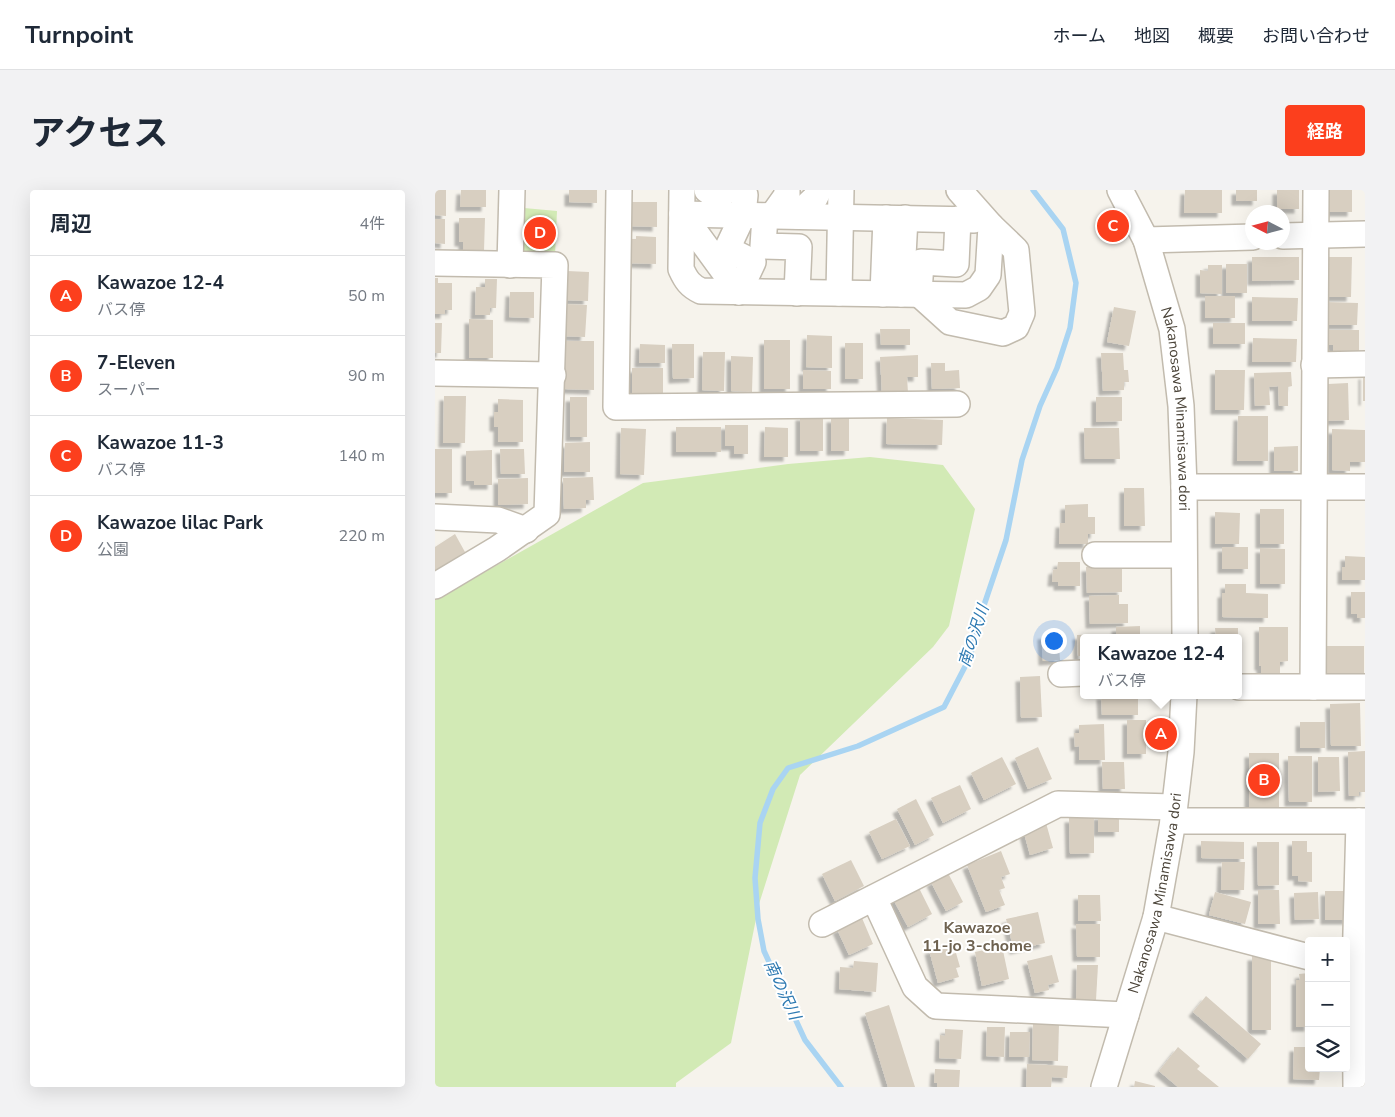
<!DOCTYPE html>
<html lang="ja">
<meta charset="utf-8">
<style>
body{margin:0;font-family:"Nunito Sans","Noto Sans JP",sans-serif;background:#f2f2f3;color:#1f2937}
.controls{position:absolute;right:15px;bottom:15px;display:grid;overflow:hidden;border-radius:5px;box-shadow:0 5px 20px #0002}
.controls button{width:45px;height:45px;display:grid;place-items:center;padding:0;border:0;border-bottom:1px solid #e0e1e3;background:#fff;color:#1f2937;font:25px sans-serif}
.compass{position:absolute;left:810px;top:15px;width:45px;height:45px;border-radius:50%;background:#fff;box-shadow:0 5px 20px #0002;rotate:276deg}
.you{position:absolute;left:618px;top:450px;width:18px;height:18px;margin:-12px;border:4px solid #fff;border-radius:50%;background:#1a73e8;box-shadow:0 0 0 8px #1a73e833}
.badge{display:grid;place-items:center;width:32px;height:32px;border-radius:50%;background:#fc3f1d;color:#fff;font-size:16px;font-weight:700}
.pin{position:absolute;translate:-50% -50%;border:2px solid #fff;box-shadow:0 1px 5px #0006}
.popup{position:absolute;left:645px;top:444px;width:162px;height:65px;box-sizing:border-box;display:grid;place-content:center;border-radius:5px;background:#fff;filter:drop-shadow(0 1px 4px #0005);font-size:16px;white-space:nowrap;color:#747a83}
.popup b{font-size:19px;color:#1f2937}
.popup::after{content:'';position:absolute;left:50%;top:100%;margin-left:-10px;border:10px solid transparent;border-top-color:#fff}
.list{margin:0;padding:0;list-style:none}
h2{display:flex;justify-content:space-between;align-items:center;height:65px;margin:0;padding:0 20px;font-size:21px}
h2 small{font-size:16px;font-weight:400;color:#747a83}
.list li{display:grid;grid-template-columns:32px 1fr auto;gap:15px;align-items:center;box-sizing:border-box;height:80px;padding:0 20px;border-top:1px solid #e0e1e3}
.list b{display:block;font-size:19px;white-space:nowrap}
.list p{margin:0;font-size:16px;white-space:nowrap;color:#747a83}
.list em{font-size:16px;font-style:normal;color:#747a83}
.icon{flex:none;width:28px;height:28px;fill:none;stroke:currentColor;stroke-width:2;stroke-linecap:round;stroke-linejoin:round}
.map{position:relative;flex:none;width:930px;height:897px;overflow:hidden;border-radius:5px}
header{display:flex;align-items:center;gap:30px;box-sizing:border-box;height:70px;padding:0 25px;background:#fff;border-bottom:1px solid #e0e1e3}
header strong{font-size:24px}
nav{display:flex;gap:28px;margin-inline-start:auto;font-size:18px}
.intro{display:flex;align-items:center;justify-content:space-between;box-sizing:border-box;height:120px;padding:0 30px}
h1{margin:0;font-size:35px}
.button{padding:12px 22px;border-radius:5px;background:#fc3f1d;color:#fff;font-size:18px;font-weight:700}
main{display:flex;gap:30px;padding:0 30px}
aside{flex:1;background:#fff;border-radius:5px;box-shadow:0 5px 20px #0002}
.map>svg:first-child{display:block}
.green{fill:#d2eab5}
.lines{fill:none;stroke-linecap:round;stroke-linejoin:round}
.stream{stroke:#a9d4f2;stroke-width:5.5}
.building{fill:#d8cfc1;filter:url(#shadow)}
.minor-casing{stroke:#c2bbae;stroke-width:28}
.minor{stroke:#fff;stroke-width:25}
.labels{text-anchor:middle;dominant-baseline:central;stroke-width:4;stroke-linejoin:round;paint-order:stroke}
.street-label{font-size:15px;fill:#4b4439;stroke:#fff}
.water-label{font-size:16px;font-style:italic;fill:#2e7ab2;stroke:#fff}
.neighbourhood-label{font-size:16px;font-weight:bold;fill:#6e6250;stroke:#fff}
</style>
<header>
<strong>Turnpoint</strong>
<nav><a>ホーム</a><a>地図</a><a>概要</a><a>お問い合わせ</a></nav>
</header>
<div class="intro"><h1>アクセス</h1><a class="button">経路</a></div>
<main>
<aside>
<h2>周辺<small>4件</small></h2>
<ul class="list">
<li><span class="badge">A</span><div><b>Kawazoe 12-4</b><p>バス停</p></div><em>50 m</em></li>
<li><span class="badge">B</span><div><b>7-Eleven</b><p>スーパー</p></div><em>90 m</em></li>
<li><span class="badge">C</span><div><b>Kawazoe 11-3</b><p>バス停</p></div><em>140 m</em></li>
<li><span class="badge">D</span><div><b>Kawazoe lilac Park</b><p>公園</p></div><em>220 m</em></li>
</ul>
</aside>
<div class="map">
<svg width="930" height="897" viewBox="0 0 930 897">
<defs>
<filter id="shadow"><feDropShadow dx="-4.5" dy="4.5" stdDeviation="1" flood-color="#0004"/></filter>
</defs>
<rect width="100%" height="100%" fill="#f6f3ec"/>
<!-- green -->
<g class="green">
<path d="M89 18 122 21 120 65 88 64Z"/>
<path d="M435 267 508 275 540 319 514 436 498 457 365 585 324 714 296 853 241 893V897H0V410L208 293 353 274Z"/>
</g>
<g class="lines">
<!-- stream -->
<path class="stream" d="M406 897 370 850 329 761 323 729 320 688 325 633 338 599 353 578 423 556 509 517 535 467 544 430 571 350 587 270 605 216 622 178 635 138 641 93 628 39 598 0"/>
</g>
<!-- building -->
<g class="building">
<path d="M0 0H11V26L0 25Z"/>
<path d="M26 0H51V17H25Z"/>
<path d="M134 0H162V13L134 12Z"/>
<path d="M750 0H787V23H749Z"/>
<rect x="801" y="0" width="21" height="11"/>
<rect x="842" y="0" width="22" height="19"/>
<rect x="892" y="0" width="25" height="22"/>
<path d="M194 12H222V37L194 36Z"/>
<path d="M24 28H50L49 61H28V52H24Z"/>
<path d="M0 29H10V54L0 53Z"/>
<path d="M201 46 221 47V74L192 73V49H201Z"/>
<path d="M817 67H864V90L817 91Z"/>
<path d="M892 67H917L916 107H892Z"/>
<rect x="791" y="74" width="21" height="29"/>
<path d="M773 75H787V104L765 103V80L773 81Z"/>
<path d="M132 81 154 82 153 111 131 110Z"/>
<path d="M0 88H3V93H17V120H10V124H0Z"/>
<path d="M50 89H62L61 118H55V125H40L41 97H50Z"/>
<path d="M75 102H99V128L74 127Z"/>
<rect x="770" y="106" width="30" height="22"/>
<path d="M817 107 863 108 862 131H817Z"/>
<path d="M890 112 923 113 922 135H894V131H890Z"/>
<path d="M128 114 152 115 150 147 127 146Z"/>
<path d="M679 117 701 121 694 156 672 152Z"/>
<path d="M34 129 58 130V168H34Z"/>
<path d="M0 133H7L6 163H0Z"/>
<rect x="778" y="133" width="32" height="21"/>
<path d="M445 139H475V155H446Z"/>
<path d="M892 140H924V162L898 163V155H892Z"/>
<path d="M372 145 397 146V178L371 177Z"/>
<path d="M818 148 862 149 861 172H817Z"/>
<rect x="329" y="150" width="26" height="49"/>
<path d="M130 151H159V200L130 199Z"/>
<rect x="410" y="153" width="18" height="36"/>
<path d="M205 154 230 155V173H204Z"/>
<path d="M237 154H259V188L238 189Z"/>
<path d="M268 162H290L289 201 267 200Z"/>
<path d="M666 163H688L689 180H693L694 192H689V200L668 201Z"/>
<path d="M483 165V187H472L473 203 447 204 445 167Z"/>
<path d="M296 166 318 167 317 202 296 201Z"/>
<path d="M496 173H510V181L524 180 525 198 497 199Z"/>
<rect x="197" y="178" width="31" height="25"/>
<path d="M368 180 396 181V199H368Z"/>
<path d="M780 180H810L809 220H780Z"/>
<path d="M856 182 857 196 853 197V216H844L843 196 834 197 835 215 820 216 819 183Z"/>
<rect x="928" y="185" width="2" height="26"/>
<path d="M913 193 914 230 893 231V194Z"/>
<path d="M9 206H31L30 253H8Z"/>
<rect x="135" y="207" width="17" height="40"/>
<path d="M661 207H687V231L661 232Z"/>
<path d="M63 209 88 210V252H63V237H59V222H63Z"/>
<rect x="365" y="226" width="23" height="35"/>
<path d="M803 226H833V271H802Z"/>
<rect x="396" y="228" width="18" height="33"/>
<path d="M452 228 508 230 507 255 451 254Z"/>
<path d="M290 235H313V264H299V256H290Z"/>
<rect x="241" y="237" width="45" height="25"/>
<path d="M330 237 353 238V267H329Z"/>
<path d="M186 238 211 239 209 285 185 284Z"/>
<path d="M649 238H684L685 269H650Z"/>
<path d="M897 239 930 240V272H915V281L897 280Z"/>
<path d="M155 252V282H129L130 253Z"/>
<path d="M863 256V281H839V257Z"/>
<rect x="0" y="259" width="17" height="44"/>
<path d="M65 259H89L90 284H66Z"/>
<path d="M57 260V295H39V291H31V261Z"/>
<path d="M158 287 159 310H151V318L129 319 128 288Z"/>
<path d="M93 288V314L63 315V289Z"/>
<path d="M689 298H709L710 336H689Z"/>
<path d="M653 314V327H660V344H653V354H624L625 333H630V315Z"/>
<rect x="825" y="319" width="24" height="35"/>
<path d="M780 322 805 323 804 354H780Z"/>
<path d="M20 344 30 362 0 380V357Z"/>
<rect x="787" y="357" width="26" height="22"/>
<path d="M825 358 850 359V394H825Z"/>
<path d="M910 366 930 367V390H907V377H910Z"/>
<path d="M623 372H645V396H623V392H617L618 380 622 379Z"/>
<path d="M687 376V402L652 403 651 377Z"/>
<path d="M790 394H811V403L833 404V428L787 427V403H790Z"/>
<path d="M916 402H930V428H922V424H916Z"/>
<path d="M684 405V414H693V433L655 434 654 406Z"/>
<path d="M705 436V448H681V437Z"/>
<path d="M824 437H853V471L845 472V483H826V476H824Z"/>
<path d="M780 438H803V448H781Z"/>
<path d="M623 444 625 470 608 471 607 445Z"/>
<path d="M665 444V448H648V466H643L642 445Z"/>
<rect x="891" y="456" width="38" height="28"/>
<path d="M605 486 607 527 586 528 585 487Z"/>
<path d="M666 505H703V525H667Z"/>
<path d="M925 513 926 556H896L895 514Z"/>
<rect x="692" y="530" width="19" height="34"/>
<rect x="865" y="532" width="25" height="26"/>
<path d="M669 534 670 570H644V556L640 557 639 543H644V535Z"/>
<path d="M603 557 617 589 593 599 580 568Z"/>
<path d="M930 561V602H924V606H914L913 562Z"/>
<rect x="814" y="563" width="30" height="56"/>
<path d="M853 566H877V612H854Z"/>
<path d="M567 567 581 594 549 610 536 583Z"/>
<path d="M883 567H904L905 601 883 602Z"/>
<path d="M667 572H689L690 599H668Z"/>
<path d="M525 595 536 619 508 633 496 608Z"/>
<path d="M481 609 499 645 480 655 462 619Z"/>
<rect x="663" y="625" width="21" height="17"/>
<path d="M634 628H659V663L635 664Z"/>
<path d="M461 629 475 656 447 669 434 642Z"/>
<path d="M611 633 618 658 595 665 588 639Z"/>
<path d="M766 651 809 652V669L766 668Z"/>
<path d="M857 651H872V662H877V692L863 691V686H857Z"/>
<path d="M822 652H844V695L823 696Z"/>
<path d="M566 661 575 684 566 687 570 698 564 700 570 715 551 722 532 675Z"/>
<path d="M416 670 429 696 400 711 387 684Z"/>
<path d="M787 672H810L809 700H786Z"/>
<path d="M513 683 528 712 511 721 496 692Z"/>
<path d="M482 694 497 724 473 737 457 707Z"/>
<path d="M823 700H844L845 734H823Z"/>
<rect x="890" y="701" width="23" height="29"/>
<path d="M780 702 816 712 810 734 774 725Z"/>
<path d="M883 702 884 729 860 730 859 703Z"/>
<path d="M643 705H665L666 731H643Z"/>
<path d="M603 722 610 753 579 760 571 729Z"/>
<path d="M427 728 438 754 414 765 402 739Z"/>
<path d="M641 734H665V767H642Z"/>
<path d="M514 754 517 764 521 763 525 777 521 778 524 787 503 793 494 760Z"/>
<path d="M567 756 574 789 547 796 540 762Z"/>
<path d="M617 765 624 792 613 795 614 800 600 803 592 771Z"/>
<rect x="817" y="766" width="19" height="74"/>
<path d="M419 771 443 773 441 802 404 799 405 777 418 778Z"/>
<path d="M642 775H663L661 810 641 809Z"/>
<path d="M874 783V837H861V790H865L864 784Z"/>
<path d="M771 806 826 854 813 869 758 822Z"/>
<path d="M454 815 480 897H453L430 823Z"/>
<path d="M598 833 624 834 623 871 597 870Z"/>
<path d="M552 837H570L569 867 551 866Z"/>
<path d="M510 839 528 840 526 869 504 868 505 845 510 846Z"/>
<path d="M575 842H595L594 867H574Z"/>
<path d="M743 857 765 876 762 879 784 897H743L724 881Z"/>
<path d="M859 857H874V878H885L884 890 858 889Z"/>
<path d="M592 874 633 876 632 888 617 887 616 897H591Z"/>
<path d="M500 879 525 880 524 897H502V893H499Z"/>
<path d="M700 891 720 896V897H699Z"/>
</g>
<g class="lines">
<defs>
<g id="minor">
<path d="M184 0 181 217 522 214"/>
<path d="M247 0 246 79C251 90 255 96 266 101L531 105 544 98 553 85 556 36 524 0"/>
<path d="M272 0C279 6 285 6 293 0"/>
<path id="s1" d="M685 0 711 50 737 139 746 216 749 297 750 448"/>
<path d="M247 24 539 30"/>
<path d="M247 24 304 102"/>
<path d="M330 26 328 56 364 57 362 103"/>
<path d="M337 26 352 5V0"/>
<path d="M361 26 380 8 384 0"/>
<path d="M523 29 521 74 486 72 484 104 515 132 568 143 581 137 587 123 581 60 556 36"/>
<path d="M848 46 930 44"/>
<path d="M711 50 818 47"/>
<path d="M0 73 120 75 112 324 62 359 0 396"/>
<path d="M75 75 77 0"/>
<path d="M304 102 318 72 292 59 308 25 310 5"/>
<path d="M404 103 406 0"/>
<path d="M448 104 451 28"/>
<path d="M466 104 470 28"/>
<path d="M879 175 930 174"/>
<path d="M0 183 118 185"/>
<path d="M749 297H930"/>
<path d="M0 327 63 330 91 340"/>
<path d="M660 365H748"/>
<path d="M626 484 648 483"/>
<path d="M804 497H930"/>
<path d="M878 497 881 0"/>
<path d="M738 631H930"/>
<path d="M439 708 480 797 501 816 691 825"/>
<path d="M721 727 874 767"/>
<path d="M387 734 623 614 739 617"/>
<path id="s2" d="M669 897 721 727 738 631 746 562 749 505"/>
<path d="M921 897 920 779 924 631"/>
</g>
</defs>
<!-- minor casing -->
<use href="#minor" class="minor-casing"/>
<!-- minor -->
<use href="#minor" class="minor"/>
</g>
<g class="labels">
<!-- street labels -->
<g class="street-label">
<text stroke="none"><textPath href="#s1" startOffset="229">Nakanosawa Minamisawa dori</textPath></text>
<text stroke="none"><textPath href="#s2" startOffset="201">Nakanosawa Minamisawa dori</textPath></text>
</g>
<!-- water labels -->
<g class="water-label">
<text transform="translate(539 446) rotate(-72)">南の沢川</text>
<text transform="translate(347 800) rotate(65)">南の沢川</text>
</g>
<!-- neighbourhood labels -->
<g class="neighbourhood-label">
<text x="542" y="738">Kawazoe<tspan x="542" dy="18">11-jo 3-chome</tspan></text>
</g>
</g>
</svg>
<div class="controls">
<button>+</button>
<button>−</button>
<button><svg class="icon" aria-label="layers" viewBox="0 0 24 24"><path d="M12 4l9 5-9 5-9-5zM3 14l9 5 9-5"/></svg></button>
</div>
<svg class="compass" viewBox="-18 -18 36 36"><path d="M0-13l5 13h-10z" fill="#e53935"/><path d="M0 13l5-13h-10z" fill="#747a83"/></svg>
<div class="you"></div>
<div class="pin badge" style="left:726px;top:544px">A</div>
<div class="popup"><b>Kawazoe 12-4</b>バス停</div>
<div class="pin badge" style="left:829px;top:590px">B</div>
<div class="pin badge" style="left:678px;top:36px">C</div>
<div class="pin badge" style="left:105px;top:43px">D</div>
</div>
</main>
